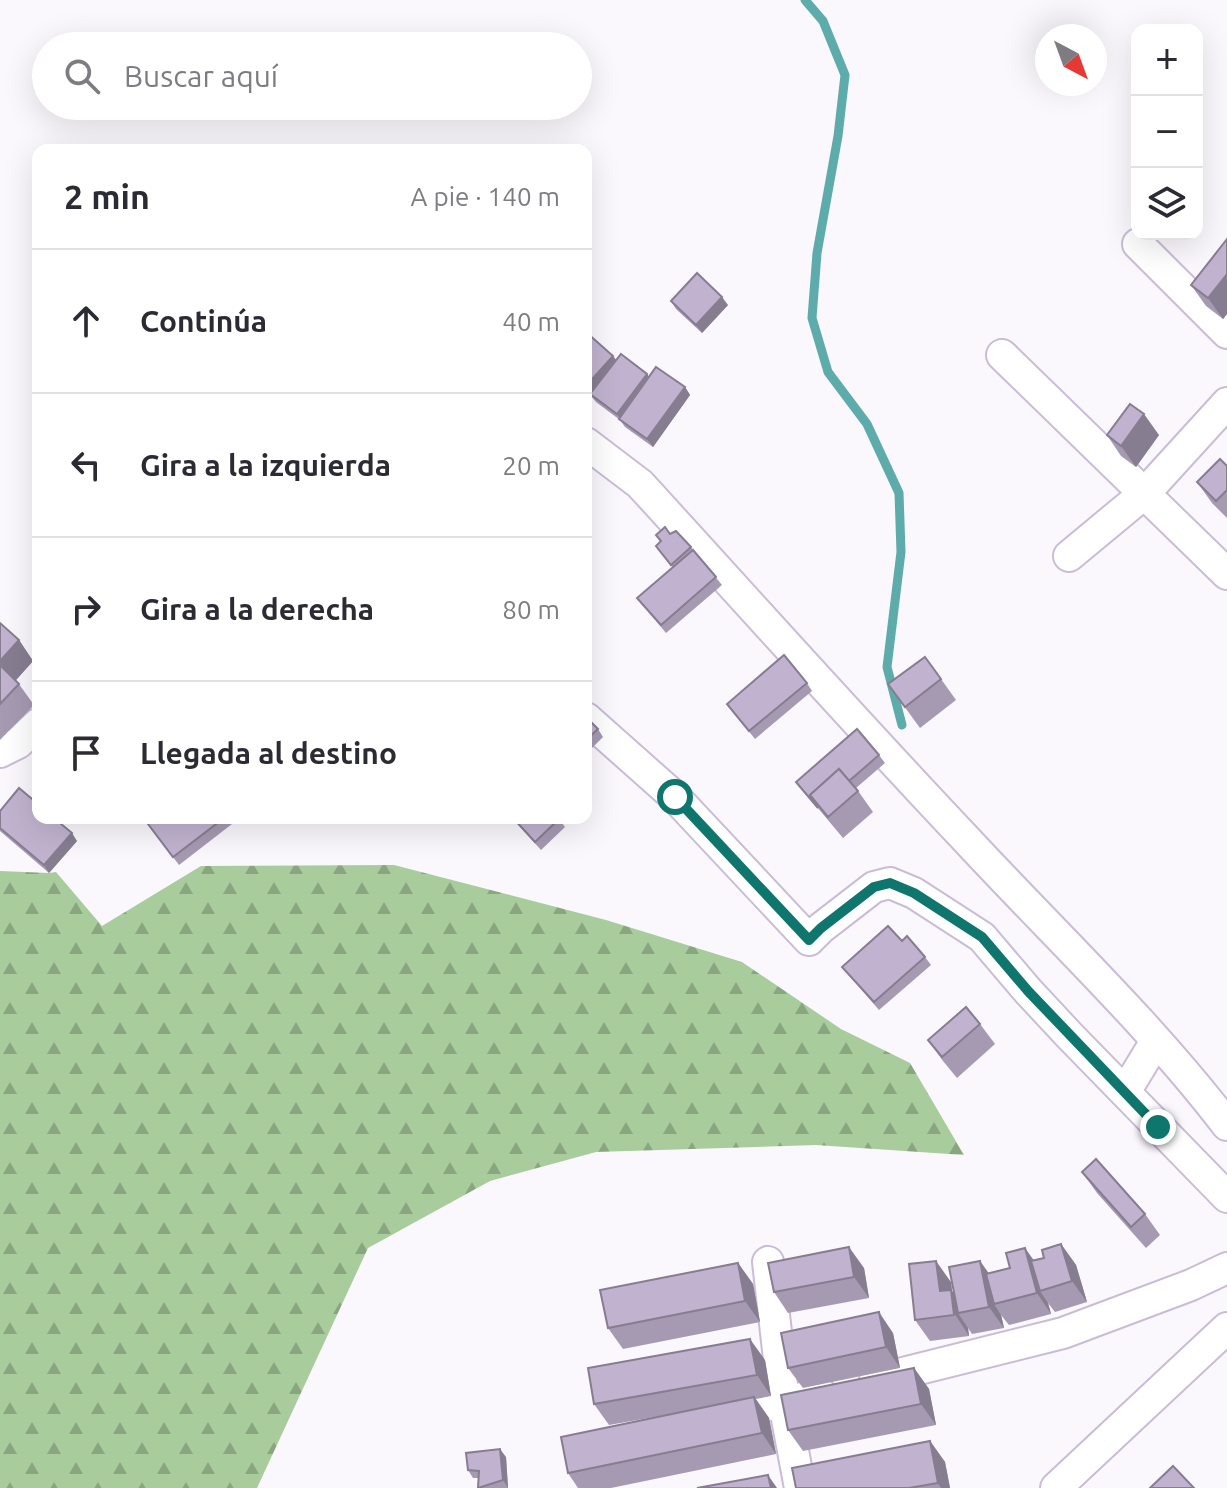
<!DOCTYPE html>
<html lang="es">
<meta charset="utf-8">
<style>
body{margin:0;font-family:Ubuntu,sans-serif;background:#f7f7f7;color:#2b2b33}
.controls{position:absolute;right:24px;top:24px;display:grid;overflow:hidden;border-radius:16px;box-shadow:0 8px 32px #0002}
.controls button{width:72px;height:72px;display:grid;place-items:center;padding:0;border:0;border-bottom:2px solid #e1e1e2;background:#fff;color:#2b2b33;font:40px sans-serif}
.compass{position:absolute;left:1035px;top:24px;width:72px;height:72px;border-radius:50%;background:#fff;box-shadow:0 8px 32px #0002;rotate:139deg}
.stop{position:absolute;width:24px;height:24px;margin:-18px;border:6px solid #0f766e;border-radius:50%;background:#fff}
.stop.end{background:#0f766e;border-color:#fff;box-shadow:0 2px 8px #0008}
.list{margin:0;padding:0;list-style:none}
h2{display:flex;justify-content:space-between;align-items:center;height:104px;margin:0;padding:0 32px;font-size:34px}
h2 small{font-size:26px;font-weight:400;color:#7c7c81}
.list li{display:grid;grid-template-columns:52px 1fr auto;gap:24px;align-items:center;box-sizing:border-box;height:144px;padding:0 32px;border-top:2px solid #e1e1e2}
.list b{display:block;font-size:30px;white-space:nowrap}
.list em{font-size:26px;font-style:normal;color:#7c7c81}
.icon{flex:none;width:44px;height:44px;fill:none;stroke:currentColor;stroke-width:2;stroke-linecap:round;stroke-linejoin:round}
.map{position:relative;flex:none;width:1227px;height:1488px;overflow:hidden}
.search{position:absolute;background:#fff;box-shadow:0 8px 32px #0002;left:32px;top:32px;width:560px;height:88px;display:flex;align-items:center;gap:20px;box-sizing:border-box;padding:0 28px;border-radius:44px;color:#7c7c81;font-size:30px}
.panel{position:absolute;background:#fff;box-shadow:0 8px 32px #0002;left:32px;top:144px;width:560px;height:680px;border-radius:16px}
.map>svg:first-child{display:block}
.forest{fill:url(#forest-firs)}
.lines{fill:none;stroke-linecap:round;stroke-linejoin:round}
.stream{stroke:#5dabab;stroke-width:9}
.minor-casing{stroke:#cabcd7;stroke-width:34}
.minor{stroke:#fff;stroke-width:30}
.wall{fill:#a69ab2}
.shaded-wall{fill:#877d91}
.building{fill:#c1b3cf;stroke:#877d91;stroke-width:2}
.route{stroke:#0f766e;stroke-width:10}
</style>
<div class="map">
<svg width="1227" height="1488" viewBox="0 0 1227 1488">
<defs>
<pattern id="forest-firs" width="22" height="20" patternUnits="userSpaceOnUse" patternTransform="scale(2)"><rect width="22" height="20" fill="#a8cc9c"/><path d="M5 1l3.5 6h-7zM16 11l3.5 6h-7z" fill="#8aa680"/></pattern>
</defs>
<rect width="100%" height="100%" fill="#faf7fd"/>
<!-- forest -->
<path class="forest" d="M394 865 606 920 742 962 841 1029 910 1063 964 1155 816 1145 596 1152 490 1181 368 1248 257 1488H0V871L49 873 56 872 102 926 201 866Z"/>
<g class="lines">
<!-- stream -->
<path class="stream" d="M805 0 823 21 845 75 838 136 817 253 812 318 828 372 867 424 899 493 901 552 887 667 902 725"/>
<defs>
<g id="minor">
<path d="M1138 244 1227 333"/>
<path d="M1002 355 1227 574"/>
<path d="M586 443 640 484C748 602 855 722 965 838 1053 933 1148 1022 1227 1125"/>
<path d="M1069 556 1145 493 1227 403"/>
<path d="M586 718 675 797 809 940 821 928 874 887 890 883 914 893 982 937 1028 991 1069 1035 1227 1197"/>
<path d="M0 752 18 743 38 724"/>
<path d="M1125 1092 1156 1041"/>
<path d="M768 1262 784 1403 800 1488"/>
<path d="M875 1380 1063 1333 1191 1285 1227 1268"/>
<path d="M723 1415 821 1394"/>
<path d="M1056 1488 1227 1328"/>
</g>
</defs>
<!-- minor casing -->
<use href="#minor" class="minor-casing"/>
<!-- minor -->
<use href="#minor" class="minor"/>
</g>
<!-- wall -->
<g class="wall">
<path d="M1227 239V314L1223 319 1206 306 1191 285Z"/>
<path d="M671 301 728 305 702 333 676 309Z"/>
<path d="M586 332 613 356 616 360 647 374 649 377 685 387 690 395 653 447 625 427 620 420 596 402 586 390Z"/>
<path d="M1107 435H1159L1136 467 1121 456Z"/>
<path d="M1227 466V518L1212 503 1197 482Z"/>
<path d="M670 534 691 547 722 585 666 633 637 598 673 568 656 546 661 542 656 535Z"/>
<path d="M0 623 19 640 33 661 16 680 34 705 0 740Z"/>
<path d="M941 679 956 700 920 728 888 684Z"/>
<path d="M807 683 812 691 755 739 727 704Z"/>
<path d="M586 717 598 729 603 737 586 754Z"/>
<path d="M879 755 885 763 856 788 873 812 843 838 796 782Z"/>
<path d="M0 811 77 841 49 873 0 831Z"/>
<path d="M156 818H227L232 824 179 865 148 824Z"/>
<path d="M512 818H558L565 827 541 850Z"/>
<path d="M902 941 925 957 931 965 879 1010 842 967Z"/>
<path d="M980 1024 995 1044 957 1078 943 1061 928 1040Z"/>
<path d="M1082 1172 1145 1214 1160 1235 1146 1248 1097 1193Z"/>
<path d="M1061 1244 1076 1265 1087 1302 1055 1312 1048 1303 1051 1314 1009 1325 1001 1315 1004 1328 972 1334 968 1328 969 1336 930 1341 915 1320 951 1282 952 1291 954 1294 989 1273 1044 1258Z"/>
<path d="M738 1263 753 1284 760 1322 623 1349 608 1328Z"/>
<path d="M864 1268 869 1298 788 1313 774 1292Z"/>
<path d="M893 1333 900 1368 803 1388 788 1368Z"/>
<path d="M765 1360 771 1396 756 1399 769 1418 776 1454 611 1488H578L568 1473 677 1413 609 1425 594 1404Z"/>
<path d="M914 1368 929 1389 936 1425 803 1451 788 1430Z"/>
<path d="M930 1441 945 1462 950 1488H796Z"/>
<path d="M506 1457 508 1488H479V1478H473L468 1470Z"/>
</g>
<!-- shaded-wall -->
<g class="shaded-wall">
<path d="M1227 274V314L1223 319 1208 298Z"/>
<path d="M722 297 728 305 702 333 696 325Z"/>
<path d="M613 356 619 364 591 395 586 386Z"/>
<path d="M647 374 653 382 622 422 617 414Z"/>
<path d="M685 387 690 395 653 447 647 439Z"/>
<path d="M1144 414 1159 435 1136 467 1121 446Z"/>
<path d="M19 640 33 661 0 698V661Z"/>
<path d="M72 833 77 841 49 873 44 865Z"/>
<path d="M1061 1244 1076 1265 1087 1302 1072 1281Z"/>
<path d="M849 1247 864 1268 869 1298 854 1277Z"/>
<path d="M1025 1248 1040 1269V1291L1048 1303 1051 1314 1037 1293Z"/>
<path d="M936 1261 951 1282 952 1291 966 1311 958 1313 968 1328 969 1336 940 1291Z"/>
<path d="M980 1261 995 1282 994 1304 1001 1315 1004 1328 989 1307Z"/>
<path d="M738 1263 753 1284 760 1322 745 1301Z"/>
<path d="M879 1312 893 1333 900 1368 886 1347Z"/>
<path d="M750 1339 765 1360 771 1396 757 1375Z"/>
<path d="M914 1368 929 1389 936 1425 921 1404Z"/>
<path d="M754 1397 769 1418 776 1454 762 1433Z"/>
<path d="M930 1441 945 1462 950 1488H941L938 1483Z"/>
<path d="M500 1449 506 1457 508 1488 503 1480Z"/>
<path d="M768 1475 777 1488H771Z"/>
</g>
<!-- building -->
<g class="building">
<path d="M1227 239V274L1208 298 1191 285Z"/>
<path d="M697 273 722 297 696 325 671 301Z"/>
<path d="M586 332 613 356 586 386Z"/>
<path d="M621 354 647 374 617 414 590 394Z"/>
<path d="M656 367 685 387 647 439 619 419Z"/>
<path d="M1130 404 1144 414 1121 446 1107 435Z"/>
<path d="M1220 459 1227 466V490L1216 501 1197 482Z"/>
<path d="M665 527 670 534 676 531 691 547 671 565 656 546 661 541 656 535Z"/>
<path d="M693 550 716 577 661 625 637 598Z"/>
<path d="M0 623 19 640 0 661Z"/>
<path d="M784 655 807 683 749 731 727 704Z"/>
<path d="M925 657 941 679 905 707 888 684Z"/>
<path d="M0 665 19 684 0 704Z"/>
<path d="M586 717 598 729 586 740Z"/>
<path d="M857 729 879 755 849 781 839 769 810 795 818 808 796 782Z"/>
<path d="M839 769 858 791 828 817 810 795Z"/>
<path d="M19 788 38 804V818H54L72 833 44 865 0 828V811Z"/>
<path d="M156 818H224L173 857 148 824Z"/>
<path d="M513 818H558L559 819 535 842Z"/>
<path d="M888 926 902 941 907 936 925 957 874 1002 842 967Z"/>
<path d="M966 1007 980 1024 942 1057 928 1040Z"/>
<path d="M1096 1159 1145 1214 1131 1227 1082 1172Z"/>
<path d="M1061 1244 1072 1281 1040 1291 1031 1261 1044 1258 1042 1250Z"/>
<path d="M849 1247 854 1277 774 1292 768 1263Z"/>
<path d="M1025 1248 1037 1293 994 1304 986 1274 1010 1268 1006 1253Z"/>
<path d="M936 1261 940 1291 951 1290 954 1315 915 1320 909 1264Z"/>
<path d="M980 1261 989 1307 958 1313 949 1267Z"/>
<path d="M738 1263 745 1301 608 1328 600 1290Z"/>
<path d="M879 1312 886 1347 788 1368 781 1333Z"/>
<path d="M750 1339 757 1375 594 1404 588 1368Z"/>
<path d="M914 1368 921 1404 788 1430 781 1395Z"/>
<path d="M754 1397 762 1433 568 1473 561 1437Z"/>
<path d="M930 1441 938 1483 909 1488H796L792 1468Z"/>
<path d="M500 1449 503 1480 478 1488 479 1471 468 1470 466 1453Z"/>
<path d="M1173 1466 1194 1488H1150Z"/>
<path d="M768 1475 771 1488H697Z"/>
</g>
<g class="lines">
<!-- route -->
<path class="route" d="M675 797 809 940 821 928 874 887 890 883 914 893 982 937 1028 991 1158 1127"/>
</g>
</svg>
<div class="controls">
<button>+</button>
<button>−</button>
<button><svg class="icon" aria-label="layers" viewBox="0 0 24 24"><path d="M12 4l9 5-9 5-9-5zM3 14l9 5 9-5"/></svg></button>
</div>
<svg class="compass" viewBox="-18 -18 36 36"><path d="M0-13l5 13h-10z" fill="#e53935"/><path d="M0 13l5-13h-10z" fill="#7c7c81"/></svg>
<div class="stop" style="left:675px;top:797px"></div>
<div class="stop end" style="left:1158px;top:1127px"></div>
<div class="search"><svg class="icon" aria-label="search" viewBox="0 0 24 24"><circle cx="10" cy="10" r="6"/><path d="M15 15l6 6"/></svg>Buscar aquí</div>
<section class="panel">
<h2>2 min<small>A pie · 140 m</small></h2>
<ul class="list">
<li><svg class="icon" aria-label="ahead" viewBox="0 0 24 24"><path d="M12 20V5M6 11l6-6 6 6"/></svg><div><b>Continúa</b></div><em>40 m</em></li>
<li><svg class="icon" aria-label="left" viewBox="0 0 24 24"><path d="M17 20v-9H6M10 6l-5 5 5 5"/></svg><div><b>Gira a la izquierda</b></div><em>20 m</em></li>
<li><svg class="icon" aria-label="right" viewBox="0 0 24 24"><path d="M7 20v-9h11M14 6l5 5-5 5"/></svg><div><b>Gira a la derecha</b></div><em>80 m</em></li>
<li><svg class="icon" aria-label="arrive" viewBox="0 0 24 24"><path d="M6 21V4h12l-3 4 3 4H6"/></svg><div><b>Llegada al destino</b></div></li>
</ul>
</section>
</div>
